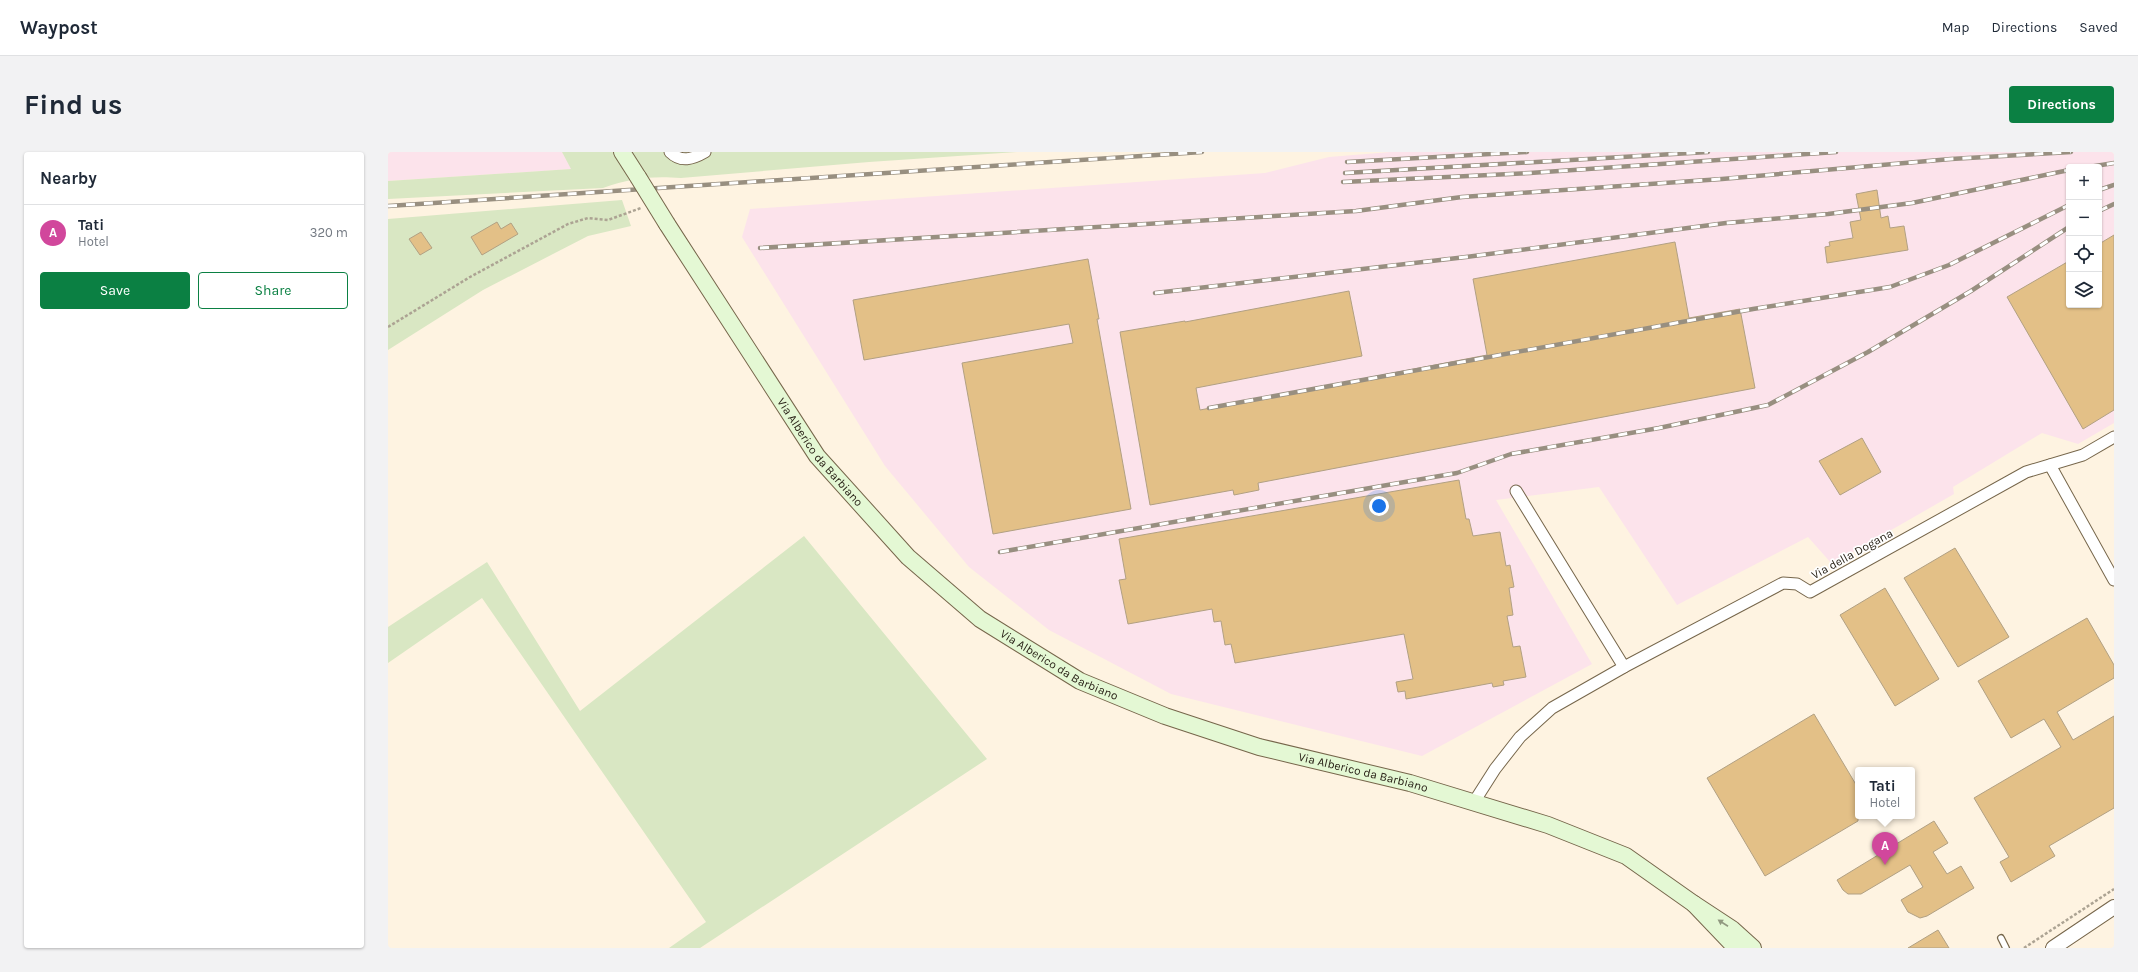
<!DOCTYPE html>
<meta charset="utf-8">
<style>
body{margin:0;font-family:Karla,sans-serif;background:#f2f2f3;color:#1f2937}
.controls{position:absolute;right:12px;top:12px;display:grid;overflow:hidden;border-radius:4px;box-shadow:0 1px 3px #0004}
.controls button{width:36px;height:36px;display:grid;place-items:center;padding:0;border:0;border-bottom:1px solid #e0e1e3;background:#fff;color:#1f2937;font:20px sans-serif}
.you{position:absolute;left:991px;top:354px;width:14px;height:14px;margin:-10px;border:3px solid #fff;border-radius:50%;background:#1a73e8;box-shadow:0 0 0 6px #1a73e833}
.badge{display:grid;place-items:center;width:26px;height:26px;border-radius:50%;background:#0b8043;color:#fff;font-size:13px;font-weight:700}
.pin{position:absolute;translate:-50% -33px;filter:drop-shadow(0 1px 2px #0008)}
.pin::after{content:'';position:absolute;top:21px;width:14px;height:12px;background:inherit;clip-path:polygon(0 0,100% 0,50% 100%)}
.popup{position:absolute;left:1467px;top:615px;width:60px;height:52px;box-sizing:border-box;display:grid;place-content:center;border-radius:4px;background:#fff;filter:drop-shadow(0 1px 3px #0005);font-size:13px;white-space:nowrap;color:#747a83}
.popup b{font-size:15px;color:#1f2937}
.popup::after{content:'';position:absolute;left:50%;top:100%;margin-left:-8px;border:8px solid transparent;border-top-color:#fff}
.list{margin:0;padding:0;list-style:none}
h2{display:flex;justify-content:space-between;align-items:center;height:52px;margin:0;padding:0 16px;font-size:17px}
h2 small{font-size:13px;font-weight:400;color:#747a83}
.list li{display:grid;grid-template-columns:26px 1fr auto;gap:12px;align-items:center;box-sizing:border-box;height:56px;padding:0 16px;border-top:1px solid #e0e1e3}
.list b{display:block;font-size:15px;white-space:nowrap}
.list p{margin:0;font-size:13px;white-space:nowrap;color:#747a83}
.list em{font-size:13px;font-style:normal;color:#747a83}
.actions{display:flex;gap:8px;padding:12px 16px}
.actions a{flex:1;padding:9px 0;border:1px solid #0b8043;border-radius:4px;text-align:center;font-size:14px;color:#0b8043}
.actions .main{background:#0b8043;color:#fff}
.icon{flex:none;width:22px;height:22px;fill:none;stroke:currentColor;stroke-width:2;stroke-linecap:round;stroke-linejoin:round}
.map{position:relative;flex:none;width:1726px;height:796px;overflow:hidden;border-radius:4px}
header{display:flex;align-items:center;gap:24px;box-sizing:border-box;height:56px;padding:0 20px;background:#fff;border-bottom:1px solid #e0e1e3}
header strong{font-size:19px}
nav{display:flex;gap:22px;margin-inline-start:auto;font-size:14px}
.intro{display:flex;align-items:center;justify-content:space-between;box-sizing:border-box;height:96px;padding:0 24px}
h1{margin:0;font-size:28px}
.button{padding:10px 18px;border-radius:4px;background:#0b8043;color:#fff;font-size:14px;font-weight:700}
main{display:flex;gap:24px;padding:0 24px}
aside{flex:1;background:#fff;border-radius:4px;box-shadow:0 1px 3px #0004}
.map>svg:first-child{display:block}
.industrial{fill:#fce3eb;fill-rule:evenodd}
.green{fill:#d9e7c3}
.building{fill:#e3c087;stroke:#b1a083}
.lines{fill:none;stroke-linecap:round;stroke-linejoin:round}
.service-casing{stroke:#76664b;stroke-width:8}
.minor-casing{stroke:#76664b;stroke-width:13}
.tertiary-casing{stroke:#76664b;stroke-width:16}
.secondary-casing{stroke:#76664b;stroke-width:18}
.path{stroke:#aca393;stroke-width:2.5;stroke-dasharray:3 2;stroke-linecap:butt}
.service{stroke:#fff;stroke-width:5.5}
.minor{stroke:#fff;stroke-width:11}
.tertiary{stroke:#fff;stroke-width:14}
.secondary{stroke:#e4f8d4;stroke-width:16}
.rail-casing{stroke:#988f80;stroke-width:4.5}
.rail{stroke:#fff;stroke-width:3;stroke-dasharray:9;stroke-linecap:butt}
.secondary-bridge-casing{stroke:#76664b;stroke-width:18;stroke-linecap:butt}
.secondary-bridge{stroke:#e4f8d4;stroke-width:16}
.oneway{fill:#919980}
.labels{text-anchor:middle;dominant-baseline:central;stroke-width:3.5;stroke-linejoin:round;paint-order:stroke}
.street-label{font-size:12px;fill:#2b2419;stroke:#fff}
</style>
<header>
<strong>Waypost</strong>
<nav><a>Map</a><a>Directions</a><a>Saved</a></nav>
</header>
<div class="intro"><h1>Find us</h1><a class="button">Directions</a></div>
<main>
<aside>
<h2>Nearby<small></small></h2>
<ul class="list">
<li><span class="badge" style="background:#d1479c">A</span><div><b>Tati</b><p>Hotel</p></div><em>320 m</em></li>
</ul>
<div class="actions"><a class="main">Save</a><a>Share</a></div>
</aside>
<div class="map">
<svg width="1726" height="796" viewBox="0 0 1726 796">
<rect width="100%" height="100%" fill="#fef3e1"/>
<!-- industrial -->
<g class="industrial">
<path d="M0 0H174L184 17 0 29Z"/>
<path d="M1003 0H1726V271L1690 292 1654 281 1565 335 1566 342 1444 412 1420 385 1289 453 1211 335 1108 348 1204 512 1034 604 783 542 661 478 581 415 497 314 354 85 362 57 877 21 941 5ZM1681 15H1711V153H1681Z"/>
</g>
<!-- green -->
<g class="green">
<path d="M174 0H629L481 10 293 26C263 24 243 26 215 36L0 47V29L183 17Z"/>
<path d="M234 48 243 74 200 84 95 138 0 198V67Z"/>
<path d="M416 384 599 607 312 796H281L318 770 94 446 0 511V475L99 410 192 559Z"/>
</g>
<!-- building -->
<g class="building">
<path d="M1489 38 1493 66 1500 64 1502 76 1516 74 1520 98 1439 111 1437 95 1442 94 1441 90 1465 86 1462 70 1473 68 1468 42Z"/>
<path d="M109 70 113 77 123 71 130 82 94 103 83 85Z"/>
<path d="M33 80 44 96 32 103 21 87Z"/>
<path d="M1726 83V258L1695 277 1619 145 1681 109V153H1711V92Z"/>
<path d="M1287 90 1301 166 1352 157 1367 236 870 331 871 338 846 343 845 338 762 353 732 180 797 169V170L961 139 974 204 808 236 812 258 1099 203 1085 127Z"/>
<path d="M700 107 711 167H709L743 357 605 382 574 211 685 191 681 172 476 208 465 148Z"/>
<path d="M1474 286 1493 320 1452 343 1431 309Z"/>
<path d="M1071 328 1078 367H1081L1085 384 1112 380 1118 414 1122 413 1126 435 1121 436 1125 463 1119 464 1125 495 1132 494 1138 525 1115 529 1116 533 1105 535 1104 531 1018 547 1017 539 1010 540 1008 530 1025 527 1016 482 847 511 843 492 837 493 833 469 826 470 824 457 740 472 731 428 738 427 731 387Z"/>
<path d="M1567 396 1621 485 1570 515 1516 426Z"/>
<path d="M1497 436 1551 527 1507 554 1452 463Z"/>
<path d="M1699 466 1726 513V526L1669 560 1685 588 1726 564V656L1661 694 1667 704 1623 730 1612 710 1621 705 1586 646 1673 595 1656 567 1623 586 1590 529Z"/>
<path d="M1426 562 1470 636V669L1377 724 1319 626Z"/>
<path d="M1546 669 1560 691 1545 700 1559 722 1573 714 1586 736 1539 764 1532 766 1520 760 1513 748 1535 735 1522 713 1473 742H1460L1455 738 1449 728Z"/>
<path d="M1550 778 1561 796H1520Z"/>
</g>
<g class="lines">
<defs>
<path id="service" d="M1613 786 1618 796"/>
<g id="minor">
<path d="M282 0C293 11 305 7 317 0"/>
<path d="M1662 313 1726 428"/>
<path d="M1128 339 1236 515"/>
<path d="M1086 650 1107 617 1132 585 1164 556 1236 515 1395 431 1409 432 1422 440 1638 320 1695 303 1726 285"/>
</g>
<path id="tertiary" d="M1665 796 1726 755"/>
<g id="secondary">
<path d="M234 0 250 25"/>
<path id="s1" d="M279 72 429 304 520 405 592 467 692 529 777 564 871 595 1022 631 1160 673 1238 704 1306 752"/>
<path d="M1348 796 1306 752 1344 777 1365 796"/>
</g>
</defs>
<!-- service casing -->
<use href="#service" class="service-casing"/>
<!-- minor casing -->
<use href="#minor" class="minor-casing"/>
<!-- tertiary casing -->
<use href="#tertiary" class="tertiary-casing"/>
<!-- secondary casing -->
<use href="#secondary" class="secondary-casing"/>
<!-- path -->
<g class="path">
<path d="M0 175 82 125 180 72 200 66 220 68 253 56"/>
<path d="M1636 796 1726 737"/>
</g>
<!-- service -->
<use href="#service" class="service"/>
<!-- minor -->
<use href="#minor" class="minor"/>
<!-- tertiary -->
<use href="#tertiary" class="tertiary"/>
<!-- secondary -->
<use href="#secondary" class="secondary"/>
<defs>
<g id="rail">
<path d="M959 10 1139 0"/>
<path d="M1701 15 1726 11"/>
<path d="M957 21 1320 0"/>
<path d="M955 30 1142 21 1448 0"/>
<path d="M1711 38 1726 33"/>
<path d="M0 54 814 0"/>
<path d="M1711 59 1726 52"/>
<path d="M372 96 968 59 1074 45 1334 27 1563 7 1683 0"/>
<path d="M767 141 1078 105 1338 71 1440 62 1524 51 1681 18"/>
<path d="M821 256 1365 157 1502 135 1561 113 1681 53"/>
<path d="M612 400 1069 321 1123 302 1271 276 1380 253 1480 200 1583 139 1681 75"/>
</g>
</defs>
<!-- rail casing -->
<use href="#rail" class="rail-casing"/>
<!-- rail -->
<use href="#rail" class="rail"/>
<defs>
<path id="secondary-bridge" d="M250 25 279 72"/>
</defs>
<!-- secondary-bridge casing -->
<use href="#secondary-bridge" class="secondary-bridge-casing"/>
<!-- secondary-bridge -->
<use href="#secondary-bridge" class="secondary-bridge"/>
</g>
<!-- one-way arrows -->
<defs><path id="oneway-solid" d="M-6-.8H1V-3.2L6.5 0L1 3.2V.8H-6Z"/></defs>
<use class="oneway" href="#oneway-solid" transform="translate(1335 771) rotate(-147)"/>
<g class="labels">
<!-- street labels -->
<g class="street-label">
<text stroke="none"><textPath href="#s1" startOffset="275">Via Alberico da Barbiano</textPath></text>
<text transform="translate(1464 402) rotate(-29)">Via della Dogana</text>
<text stroke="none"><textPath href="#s1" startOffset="599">Via Alberico da Barbiano</textPath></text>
<text stroke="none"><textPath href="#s1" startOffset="923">Via Alberico da Barbiano</textPath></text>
</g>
</g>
</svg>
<div class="controls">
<button>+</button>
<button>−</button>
<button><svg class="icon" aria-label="locate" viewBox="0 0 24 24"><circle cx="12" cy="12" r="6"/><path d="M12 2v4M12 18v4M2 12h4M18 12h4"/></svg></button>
<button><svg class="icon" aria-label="layers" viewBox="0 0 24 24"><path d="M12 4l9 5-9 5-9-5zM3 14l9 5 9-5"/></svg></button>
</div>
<div class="you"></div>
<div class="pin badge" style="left:1497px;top:713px;background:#d1479c">A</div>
<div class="popup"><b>Tati</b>Hotel</div>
</div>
</main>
